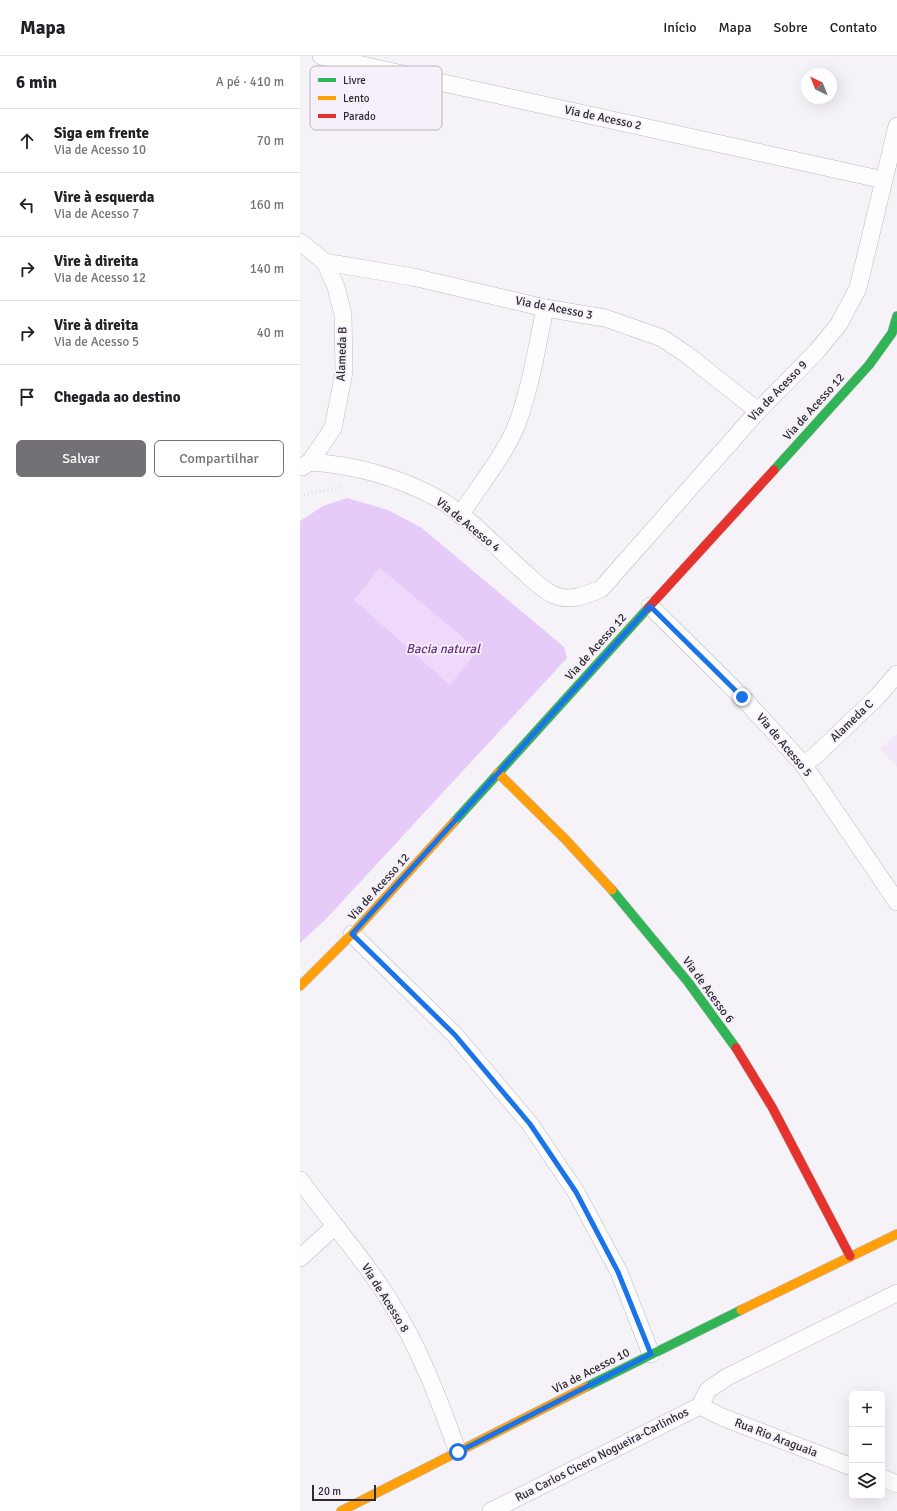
<!DOCTYPE html>
<html lang="pt">
<meta charset="utf-8">
<style>
body{margin:0;font-family:Signika,sans-serif;background:#f6f6f6;color:#202124}
.controls{position:absolute;right:12px;bottom:12px;display:grid;overflow:hidden;border-radius:6px;box-shadow:0 4px 16px #0002}
.controls button{width:36px;height:36px;display:grid;place-items:center;padding:0;border:0;border-bottom:1px solid #e0e0e0;background:#fff;color:#202124;font:20px sans-serif}
.compass{position:absolute;left:501px;top:12px;width:36px;height:36px;border-radius:50%;background:#fff;box-shadow:0 4px 16px #0002;rotate:317deg}
.scale{position:absolute;left:12px;bottom:10px;width:64px;box-sizing:border-box;padding-left:4px;border:2px solid #2e2c30;border-top:0;font-size:11px;line-height:14px;white-space:nowrap;color:#2e2c30;-webkit-text-stroke:3px #f6f0fa;paint-order:stroke}
.stop{position:absolute;width:12px;height:12px;margin:-9px;border:3px solid #1a73e8;border-radius:50%;background:#fff}
.stop.end{background:#1a73e8;border-color:#fff;box-shadow:0 1px 4px #0008}
.list{margin:0;padding:0;list-style:none}
h2{display:flex;justify-content:space-between;align-items:center;height:52px;margin:0;padding:0 16px;font-size:17px}
h2 small{font-size:13px;font-weight:400;color:#757577}
.list li{display:grid;grid-template-columns:26px 1fr auto;gap:12px;align-items:center;box-sizing:border-box;height:64px;padding:0 16px;border-top:1px solid #e0e0e0}
.list b{display:block;font-size:15px;white-space:nowrap}
.list p{margin:0;font-size:13px;white-space:nowrap;color:#757577}
.list em{font-size:13px;font-style:normal;color:#757577}
.actions{display:flex;gap:8px;padding:12px 16px}
.actions a{flex:1;padding:9px 0;border:1px solid #747176;border-radius:6px;text-align:center;font-size:14px;color:#747176}
.actions .main{background:#747176;color:#fff}
.icon{flex:none;width:22px;height:22px;fill:none;stroke:currentColor;stroke-width:2;stroke-linecap:round;stroke-linejoin:round}
.map{position:relative;flex:none;width:597px;height:1455px;overflow:hidden}
header{display:flex;align-items:center;gap:24px;box-sizing:border-box;height:56px;padding:0 20px;background:#fff;border-bottom:1px solid #e0e0e0}
header strong{font-size:19px}
nav{display:flex;gap:22px;margin-inline-start:auto;font-size:14px}
main{display:flex}
aside{flex:1;background:#fff}
.map>svg:first-child{display:block}
.green{fill:#f1e7f8}
.forest{fill:#e6cbf8}
.water{fill:#eed9fc}
.lines{fill:none;stroke-linecap:round;stroke-linejoin:round}
.street-casing{stroke:#bdbabf;stroke-width:18}
.fast-casing{stroke:#bdbabf;stroke-width:10}
.slow-casing{stroke:#bdbabf;stroke-width:10}
.jam-casing{stroke:#bdbabf;stroke-width:10}
.path{stroke:#dfdedf;stroke-width:2.5;stroke-dasharray:1 3;stroke-linecap:butt}
.street{stroke:#fefdfe;stroke-width:17}
.fast{stroke:#30b455;stroke-width:9}
.slow{stroke:#ff9f0a;stroke-width:9}
.jam{stroke:#e5322d;stroke-width:9}
.route{stroke:#1a73e8;stroke-width:5}
.labels{text-anchor:middle;dominant-baseline:central;stroke-width:3.5;stroke-linejoin:round;paint-order:stroke}
.street-label{font-size:12px;fill:#2e2c30;stroke:#f6f0fa}
.water-label{font-size:13px;font-style:italic;fill:#6b318a;stroke:#f6f0fa}
.key{fill:#f6f0fa;stroke:#bab5bd;stroke-width:1}
.key-label{font-size:11px;fill:#2e2c30}
</style>
<header>
<strong>Mapa</strong>
<nav><a>Início</a><a>Mapa</a><a>Sobre</a><a>Contato</a></nav>
</header>
<main>
<aside>
<h2>6 min<small>A pé · 410 m</small></h2>
<ul class="list">
<li><svg class="icon" aria-label="ahead" viewBox="0 0 24 24"><path d="M12 20V5M6 11l6-6 6 6"/></svg><div><b>Siga em frente</b><p>Via de Acesso 10</p></div><em>70 m</em></li>
<li><svg class="icon" aria-label="left" viewBox="0 0 24 24"><path d="M17 20v-9H6M10 6l-5 5 5 5"/></svg><div><b>Vire à esquerda</b><p>Via de Acesso 7</p></div><em>160 m</em></li>
<li><svg class="icon" aria-label="right" viewBox="0 0 24 24"><path d="M7 20v-9h11M14 6l5 5-5 5"/></svg><div><b>Vire à direita</b><p>Via de Acesso 12</p></div><em>140 m</em></li>
<li><svg class="icon" aria-label="right" viewBox="0 0 24 24"><path d="M7 20v-9h11M14 6l5 5-5 5"/></svg><div><b>Vire à direita</b><p>Via de Acesso 5</p></div><em>40 m</em></li>
<li><svg class="icon" aria-label="arrive" viewBox="0 0 24 24"><path d="M6 21V4h12l-3 4 3 4H6"/></svg><div><b>Chegada ao destino</b></div></li>
</ul>
<div class="actions"><a class="main">Salvar</a><a>Compartilhar</a></div>
</aside>
<div class="map">
<svg width="597" height="1455" viewBox="0 0 597 1455">
<rect width="100%" height="100%" fill="#f5f2f8"/>
<!-- green -->
<path class="green" d="M597 678V711L580 693Z"/>
<!-- forest -->
<path class="forest" d="M47 442 88 454 122 472 264 591 267 602 26 863 0 887V465L23 450Z"/>
<!-- water -->
<path class="water" d="M80 512 178 594 150 629 54 544Z"/>
<g class="lines">
<defs>
<g id="street">
<path d="M21 0 584 124"/>
<path d="M0 186 25 206 36 231 43 258 44 316 33 372 10 406 2 411"/>
<path d="M25 206 113 221 245 252 305 262 362 282 386 298 458 355"/>
<path d="M10 406C54 409 98 421 137 442 166 458 197 492 223 515 232 523 242 534 254 539 270 546 286 539 301 533L458 355 517 295 539 268 558 232 597 70"/>
<path d="M160 459C178 432 206 397 217 368 231 330 237 291 245 252"/>
<path d="M350 550 442 641 503 708 597 846"/>
<path d="M503 708 514 701 577 641 597 618"/>
<path d="M52 878 155 979 230 1068 276 1136 319 1216 351 1298"/>
<path d="M0 1124C33 1169 72 1212 100 1262 124 1303 141 1350 158 1396"/>
<path d="M0 1202 34 1171"/>
<path d="M400 1350 422 1361 552 1411"/>
<path d="M582 1422 597 1428"/>
<path d="M191 1455 400 1350 408 1334 427 1321 597 1237"/>
</g>
<g id="fast">
<path d="M474 414 569 309 592 277 597 260"/>
<path d="M154 766 348 552"/>
<path d="M312 834 388 926 436 992"/>
<path d="M286 1331 441 1254"/>
</g>
<g id="slow">
<path d="M198 717 265 783 312 834"/>
<path d="M0 930 52 878 154 766"/>
<path d="M441 1254 597 1178"/>
<path d="M41 1455 286 1331"/>
</g>
<g id="jam">
<path d="M348 552 474 414"/>
<path d="M436 992 472 1051 550 1200"/>
</g>
</defs>
<!-- street casing -->
<use href="#street" class="street-casing"/>
<!-- fast casing -->
<use href="#fast" class="fast-casing"/>
<!-- slow casing -->
<use href="#slow" class="slow-casing"/>
<!-- jam casing -->
<use href="#jam" class="jam-casing"/>
<!-- path -->
<path class="path" d="M0 440 42 431"/>
<!-- street -->
<use href="#street" class="street"/>
<!-- fast -->
<use href="#fast" class="fast"/>
<!-- slow -->
<use href="#slow" class="slow"/>
<!-- jam -->
<use href="#jam" class="jam"/>
</g>
<g class="lines">
<!-- route -->
<path class="route" d="M158 1396 351 1298 318 1216 276 1136 230 1068 155 979 52 878 350 550 442 641"/>
</g>
<g class="labels">
<!-- street labels -->
<g class="street-label">
<text transform="translate(303 62) rotate(12)">Via de Acesso 2</text>
<text transform="translate(254 252) rotate(11)">Via de Acesso 3</text>
<text transform="translate(42 298) rotate(-88)">Alameda B</text>
<text transform="translate(478 335) rotate(-46)">Via de Acesso 9</text>
<text transform="translate(514 351) rotate(-48)">Via de Acesso 12</text>
<text transform="translate(168 469) rotate(39)">Via de Acesso 4</text>
<text transform="translate(296 591) rotate(-48)">Via de Acesso 12</text>
<text transform="translate(552 665) rotate(-44)">Alameda C</text>
<text transform="translate(484 689) rotate(50)">Via de Acesso 5</text>
<text transform="translate(79 831) rotate(-48)">Via de Acesso 12</text>
<text transform="translate(408 934) rotate(54)">Via de Acesso 6</text>
<text transform="translate(85 1242) rotate(58)">Via de Acesso 8</text>
<text transform="translate(291 1315) rotate(-27)">Via de Acesso 10</text>
<text transform="translate(476 1382) rotate(21)">Rua Rio Araguaia</text>
<text transform="translate(302 1399) rotate(-27)">Rua Carlos Cicero Nogueira-Carlinhos</text>
</g>
<!-- water labels -->
<g class="water-label">
<text x="143" y="593">Bacia natural</text>
</g>
</g>
<!-- legend -->
<rect x="10" y="10" width="132" height="64" rx="6" class="key"/>
<rect x="18" y="22" width="18" height="4" fill="#30b455"/>
<rect x="18" y="40" width="18" height="4" fill="#ff9f0a"/>
<rect x="18" y="58" width="18" height="4" fill="#e5322d"/>
<g class="key-label">
<text x="43" y="28">Livre</text>
<text x="43" y="46">Lento</text>
<text x="43" y="64">Parado</text>
</g>
</svg>
<div class="controls">
<button>+</button>
<button>−</button>
<button><svg class="icon" aria-label="layers" viewBox="0 0 24 24"><path d="M12 4l9 5-9 5-9-5zM3 14l9 5 9-5"/></svg></button>
</div>
<svg class="compass" viewBox="-18 -18 36 36"><path d="M0-13l5 13h-10z" fill="#e53935"/><path d="M0 13l5-13h-10z" fill="#757577"/></svg>
<div class="scale">20 m</div>
<div class="stop" style="left:158px;top:1396px"></div>
<div class="stop end" style="left:442px;top:641px"></div>
</div>
</main>
